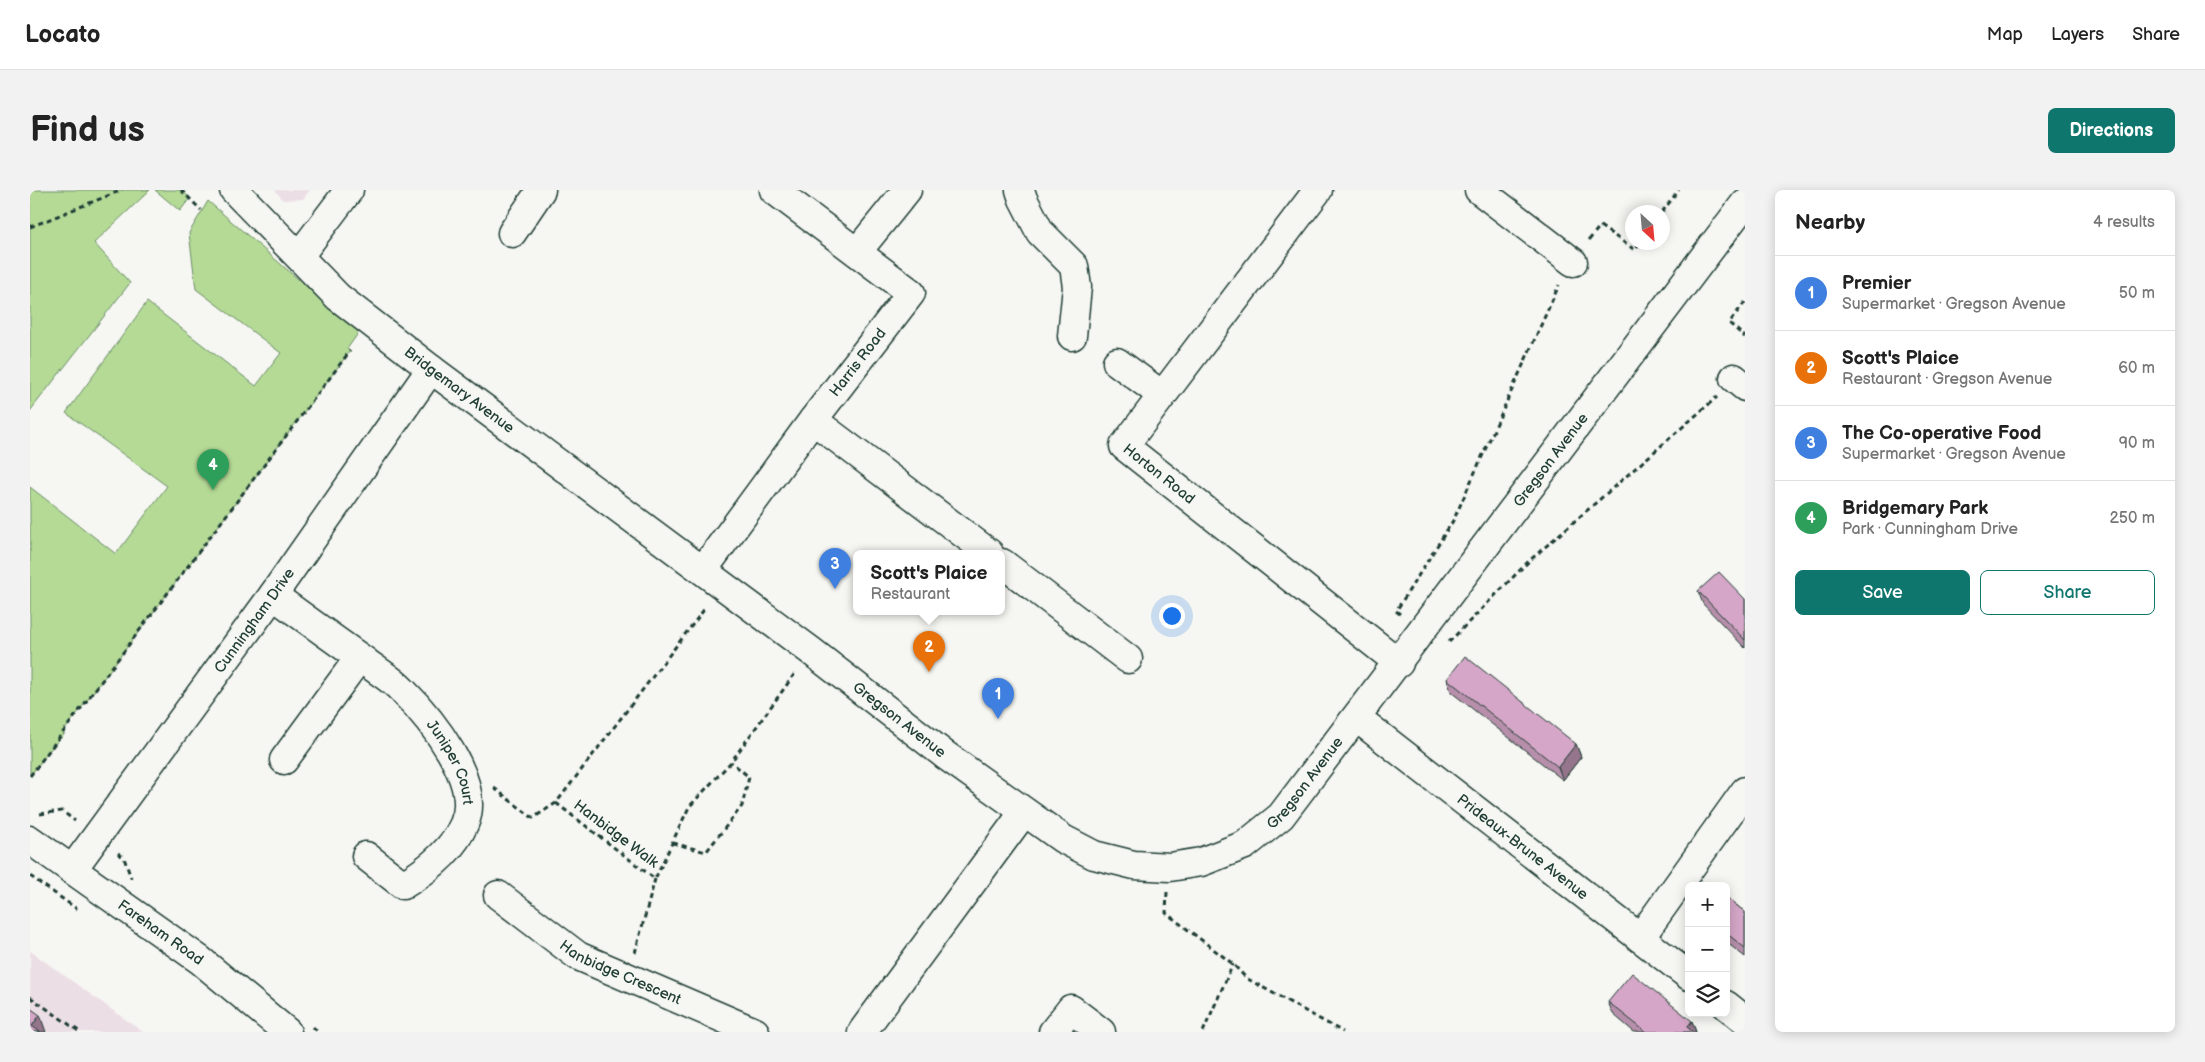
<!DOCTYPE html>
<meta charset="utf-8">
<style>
body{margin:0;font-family:"Balsamiq Sans",sans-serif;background:#f2f2f2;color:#222}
.controls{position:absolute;right:15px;bottom:15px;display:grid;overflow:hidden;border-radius:8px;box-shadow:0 2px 12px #0003}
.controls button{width:45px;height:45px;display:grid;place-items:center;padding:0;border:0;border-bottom:1px solid #e0e0e0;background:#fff;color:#222;font:25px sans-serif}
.compass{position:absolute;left:1595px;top:15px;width:45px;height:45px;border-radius:50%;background:#fff;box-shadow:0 2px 12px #0003;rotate:154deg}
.you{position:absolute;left:1141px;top:425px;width:18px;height:18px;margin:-12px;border:4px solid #fff;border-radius:50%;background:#1a73e8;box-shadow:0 0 0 8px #1a73e833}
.badge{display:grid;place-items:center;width:32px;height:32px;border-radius:50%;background:#0f766e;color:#fff;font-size:16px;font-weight:700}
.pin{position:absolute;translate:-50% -41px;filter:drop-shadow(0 1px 2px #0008)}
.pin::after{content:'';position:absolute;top:26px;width:18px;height:15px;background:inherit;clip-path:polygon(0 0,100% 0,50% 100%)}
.popup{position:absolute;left:823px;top:360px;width:152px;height:65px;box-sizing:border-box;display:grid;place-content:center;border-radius:8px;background:#fff;filter:drop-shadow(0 1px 4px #0005);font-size:16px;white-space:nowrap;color:#767676}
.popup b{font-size:19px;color:#222}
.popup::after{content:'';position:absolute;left:50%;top:100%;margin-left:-10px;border:10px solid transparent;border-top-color:#fff}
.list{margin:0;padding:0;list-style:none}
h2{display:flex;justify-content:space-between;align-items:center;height:65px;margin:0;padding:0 20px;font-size:21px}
h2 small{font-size:16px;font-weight:400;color:#767676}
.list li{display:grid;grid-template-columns:32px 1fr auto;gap:15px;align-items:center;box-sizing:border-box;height:75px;padding:0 20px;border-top:1px solid #e0e0e0}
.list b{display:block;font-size:19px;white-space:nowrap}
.list p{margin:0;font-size:16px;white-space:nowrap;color:#767676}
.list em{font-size:16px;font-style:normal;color:#767676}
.actions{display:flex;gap:10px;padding:15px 20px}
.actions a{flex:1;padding:11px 0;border:1px solid #0f766e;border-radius:8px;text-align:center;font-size:18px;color:#0f766e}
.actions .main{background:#0f766e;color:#fff}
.icon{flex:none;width:28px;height:28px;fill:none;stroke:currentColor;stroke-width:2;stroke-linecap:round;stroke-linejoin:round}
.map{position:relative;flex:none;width:1715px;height:842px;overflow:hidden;border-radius:8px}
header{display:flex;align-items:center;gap:30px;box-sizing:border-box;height:70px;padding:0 25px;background:#fff;border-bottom:1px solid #e0e0e0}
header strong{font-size:24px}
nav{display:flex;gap:28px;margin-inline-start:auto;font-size:18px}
.intro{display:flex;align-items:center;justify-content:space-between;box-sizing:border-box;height:120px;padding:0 30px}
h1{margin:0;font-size:35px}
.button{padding:12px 22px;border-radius:8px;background:#0f766e;color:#fff;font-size:18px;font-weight:700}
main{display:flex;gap:30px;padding:0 30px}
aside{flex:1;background:#fff;border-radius:8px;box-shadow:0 2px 12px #0003}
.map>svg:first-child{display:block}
.built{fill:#ecdee5}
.green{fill:#b4da96;stroke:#6a8c65}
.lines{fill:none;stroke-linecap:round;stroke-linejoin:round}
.minor-casing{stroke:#1f3d34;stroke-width:31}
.major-casing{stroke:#1f3d34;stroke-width:31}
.path{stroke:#1f3d34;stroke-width:3;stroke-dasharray:5 4;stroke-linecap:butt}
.minor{stroke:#f6f6f2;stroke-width:28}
.major{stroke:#f6f6f2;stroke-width:28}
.wall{fill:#b78fab;stroke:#1f3d34}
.shaded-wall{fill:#95748b;stroke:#1f3d34}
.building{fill:#d5a6c7;stroke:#1f3d34}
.labels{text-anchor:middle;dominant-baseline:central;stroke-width:5;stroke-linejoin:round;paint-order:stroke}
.street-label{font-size:15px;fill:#1f3d34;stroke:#f6f6f2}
</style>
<header>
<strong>Locato</strong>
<nav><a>Map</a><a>Layers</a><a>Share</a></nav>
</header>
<div class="intro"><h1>Find us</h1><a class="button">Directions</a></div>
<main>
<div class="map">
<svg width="1715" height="842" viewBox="0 0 1715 842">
<rect width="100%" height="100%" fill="#f6f6f2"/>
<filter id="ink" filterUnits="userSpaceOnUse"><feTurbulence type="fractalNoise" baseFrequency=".02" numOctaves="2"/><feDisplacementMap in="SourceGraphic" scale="10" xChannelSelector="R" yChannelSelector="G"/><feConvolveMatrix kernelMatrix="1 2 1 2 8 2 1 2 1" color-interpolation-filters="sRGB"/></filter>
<g filter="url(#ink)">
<!-- built -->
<g class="built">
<path d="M245 0H280L273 9 253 10Z"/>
<path d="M0 761 113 842H0Z"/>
</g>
<!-- green -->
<g class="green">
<path d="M0 0H120L64 53 100 93 0 221Z"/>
<path d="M125 0H151L160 8 150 21Z"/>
<path d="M178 11 329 142 317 159 320 161 34 541V545L23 556 0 586V297L86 364 137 296 36 223 117 112 226 196 251 163 166 99 159 43Z"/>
</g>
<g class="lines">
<defs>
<g id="minor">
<path id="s1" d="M204 0 308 107 401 179 781 461 915 565 1033 649 1064 665 1104 675 1140 677 1171 672 1215 655 1251 626 1715 13"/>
<path d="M990 0 993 9 1010 42 1044 76 1047 97 1042 146"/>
<path id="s2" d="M1288 0 1094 256 1369 473"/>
<path d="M1449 0 1543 72"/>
<path d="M482 43 511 0"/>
<path d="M827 62 877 0"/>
<path d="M269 66 319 0"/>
<path d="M1087 172 1132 205"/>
<path d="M1704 188 1715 197"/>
<path d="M783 230 959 363"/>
<path d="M972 373 1098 469"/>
<path id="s3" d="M673 380 783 230 881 103 744 0"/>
<path id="s4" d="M243 405C274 428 305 450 336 472 347 481 362 489 372 500 400 528 453 592 434 634 423 660 396 681 373 695L336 666"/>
<path id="s5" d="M1327 528 1659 786"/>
<path d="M254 570 329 468"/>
<path id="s6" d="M42 680 243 405 401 179"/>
<path id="s7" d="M468 705 548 766 725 842"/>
<path d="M1610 748 1715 601"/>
<path d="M1696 815 1715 830"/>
<path d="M832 842 994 622"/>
<path d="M1023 842 1041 819 1071 842"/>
</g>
<g id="major">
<path id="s8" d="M0 650 170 770 257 842"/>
</g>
</defs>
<!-- minor casing -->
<use href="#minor" class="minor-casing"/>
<!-- major casing -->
<use href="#major" class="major-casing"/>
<!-- path -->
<g class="path">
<path d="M151 0 171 20"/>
<path d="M1632 22 1649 0"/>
<path d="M0 37 92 0"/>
<path d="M1559 50 1570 36 1605 60 1611 52"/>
<path d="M1715 112 1699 133 1715 147"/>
<path d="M1370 424 1366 421 1424 329 1529 95"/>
<path d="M1419 452 1499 371 1687 207"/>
<path d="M0 586 320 161"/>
<path d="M464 598 503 628 526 613 676 417"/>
<path d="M526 613 625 689 659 617 701 572 766 482"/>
<path d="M10 624 32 621 45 631"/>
<path d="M643 653 676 662 712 616 719 587 701 572"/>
<path d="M88 663 94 668 101 688"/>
<path d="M0 686 47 719"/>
<path d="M1137 702 1136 723 1203 774 1216 788 1313 842"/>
<path d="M605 763 625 689"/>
<path d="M0 807 50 842"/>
<path d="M283 837 288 842"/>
<path d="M1173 842 1203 774"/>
</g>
<!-- minor -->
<use href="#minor" class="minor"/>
<!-- major -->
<use href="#major" class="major"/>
</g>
<!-- wall -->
<g class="wall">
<path d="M1668 401 1715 409V458L1673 414Z"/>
<path d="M1417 489 1546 554 1551 567 1533 590 1421 502Z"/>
<path d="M1696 707 1715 722V767L1696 752Z"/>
<path d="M1578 812 1662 831 1666 842H1604L1583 824Z"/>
</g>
<!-- shaded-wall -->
<g class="shaded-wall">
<path d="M1546 554 1551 567 1533 590 1528 577Z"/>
<path d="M10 825 16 842H4L2 836Z"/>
<path d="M1662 831 1666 842H1659L1657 837Z"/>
</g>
<!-- building -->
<g class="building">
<path d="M1689 382 1715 409V450L1668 401Z"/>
<path d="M1435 466 1546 554 1528 577 1417 489Z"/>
<path d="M1696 707 1715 722V758L1696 743Z"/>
<path d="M1602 783 1662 831 1657 837 1663 842H1616L1578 812Z"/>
<path d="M0 818 10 825 2 836 10 842H0Z"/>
</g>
</g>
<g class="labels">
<!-- street labels -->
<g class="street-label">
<text stroke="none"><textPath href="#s3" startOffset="259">Harris Road</textPath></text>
<text stroke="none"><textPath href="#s1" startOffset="302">Bridgemary Avenue</textPath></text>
<text stroke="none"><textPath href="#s1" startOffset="1738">Gregson Avenue</textPath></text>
<text stroke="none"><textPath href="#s2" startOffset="366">Horton Road</textPath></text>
<text stroke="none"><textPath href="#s6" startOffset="309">Cunningham Drive</textPath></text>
<text stroke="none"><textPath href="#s1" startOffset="852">Gregson Avenue</textPath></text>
<text stroke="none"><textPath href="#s4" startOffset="249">Juniper Court</textPath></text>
<text stroke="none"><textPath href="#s1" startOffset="1332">Gregson Avenue</textPath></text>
<text transform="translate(586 644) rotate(37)">Hanbidge Walk</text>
<text stroke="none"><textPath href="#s5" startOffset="210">Prideaux-Brune Avenue</textPath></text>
<text stroke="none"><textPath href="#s8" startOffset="160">Fareham Road</textPath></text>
<text stroke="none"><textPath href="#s7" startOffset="146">Hanbidge Crescent</textPath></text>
</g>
</g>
</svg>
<div class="controls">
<button>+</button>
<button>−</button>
<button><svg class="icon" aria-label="layers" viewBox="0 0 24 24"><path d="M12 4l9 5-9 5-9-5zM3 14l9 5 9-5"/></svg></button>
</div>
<svg class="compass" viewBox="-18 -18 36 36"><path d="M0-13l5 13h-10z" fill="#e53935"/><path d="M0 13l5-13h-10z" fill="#767676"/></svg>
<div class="you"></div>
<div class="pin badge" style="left:968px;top:529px;background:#3f7fe0">1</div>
<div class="pin badge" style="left:899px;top:482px;background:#e8710a">2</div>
<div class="popup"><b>Scott's Plaice</b>Restaurant</div>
<div class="pin badge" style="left:805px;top:399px;background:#3f7fe0">3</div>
<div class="pin badge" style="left:183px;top:300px;background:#2e9e5b">4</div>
</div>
<aside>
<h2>Nearby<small>4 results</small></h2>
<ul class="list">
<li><span class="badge" style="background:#3f7fe0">1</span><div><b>Premier</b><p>Supermarket · Gregson Avenue</p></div><em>50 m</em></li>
<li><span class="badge" style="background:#e8710a">2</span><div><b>Scott's Plaice</b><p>Restaurant · Gregson Avenue</p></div><em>60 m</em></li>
<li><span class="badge" style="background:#3f7fe0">3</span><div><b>The Co-operative Food</b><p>Supermarket · Gregson Avenue</p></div><em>90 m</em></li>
<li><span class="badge" style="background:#2e9e5b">4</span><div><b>Bridgemary Park</b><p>Park · Cunningham Drive</p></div><em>250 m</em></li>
</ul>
<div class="actions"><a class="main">Save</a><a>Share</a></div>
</aside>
</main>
